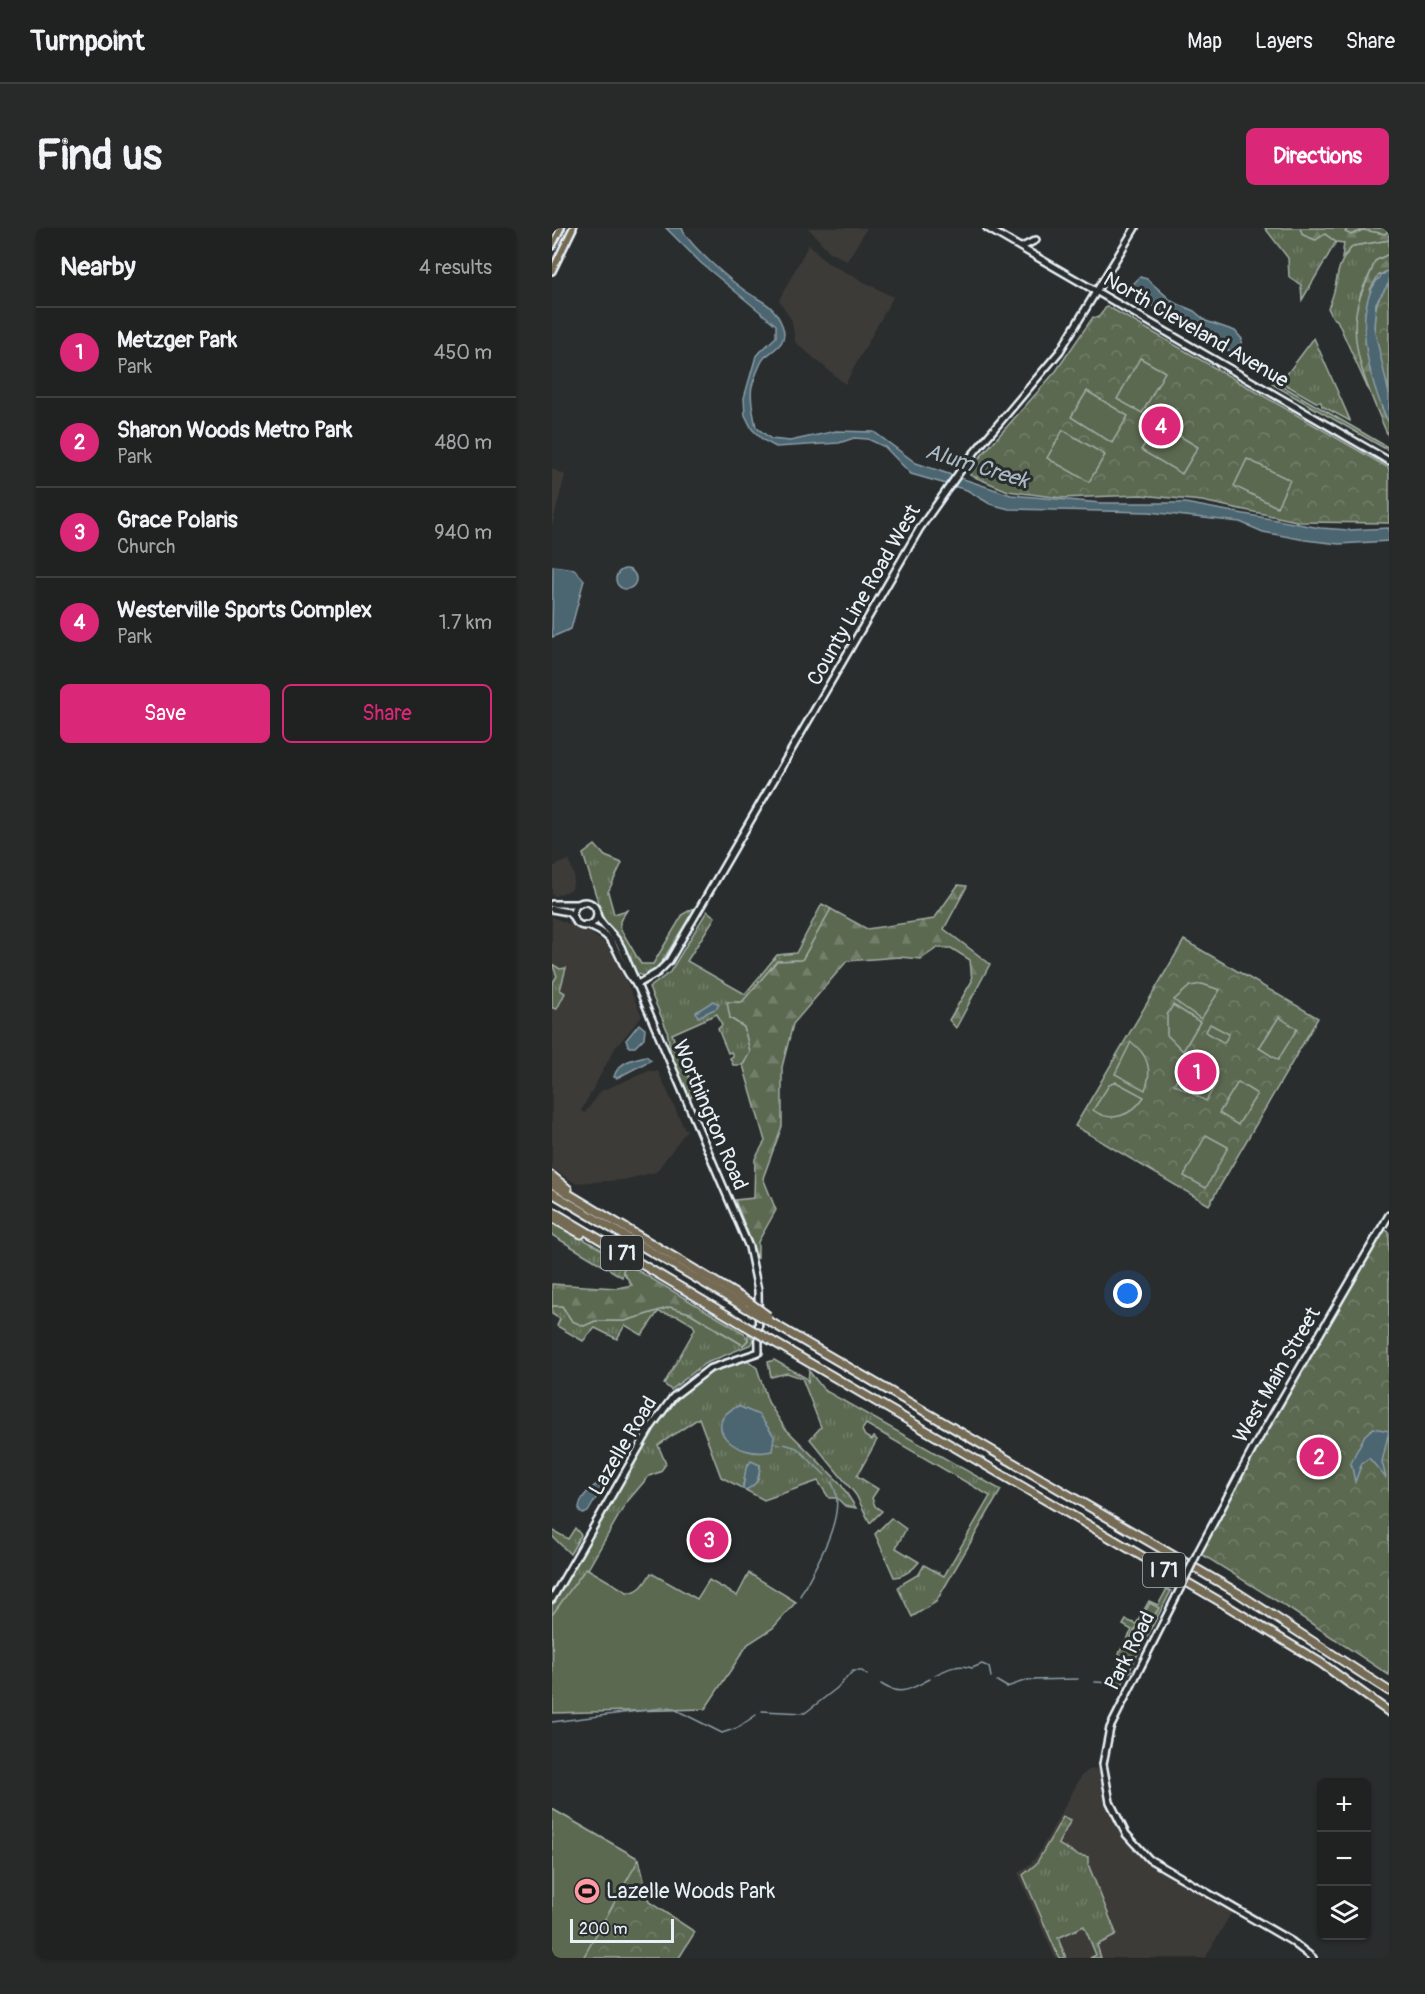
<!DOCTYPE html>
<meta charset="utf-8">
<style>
body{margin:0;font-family:Pangolin,sans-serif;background:#282a2a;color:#f1f3f6}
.controls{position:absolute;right:18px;bottom:18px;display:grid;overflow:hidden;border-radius:9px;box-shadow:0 2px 4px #0004}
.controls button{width:54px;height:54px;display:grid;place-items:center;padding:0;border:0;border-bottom:2px solid #3d3f40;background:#202222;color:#f1f3f6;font:30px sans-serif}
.scale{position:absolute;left:18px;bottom:15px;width:104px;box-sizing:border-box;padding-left:6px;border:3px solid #e8f1f8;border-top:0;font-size:16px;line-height:21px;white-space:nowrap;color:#e8f1f8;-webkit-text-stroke:4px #2a2d2e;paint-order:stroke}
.you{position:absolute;left:576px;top:1066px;width:21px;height:21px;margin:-15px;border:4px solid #fff;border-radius:50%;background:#1a73e8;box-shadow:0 0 0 9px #1a73e833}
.badge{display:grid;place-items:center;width:39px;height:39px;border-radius:50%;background:#db2777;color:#fff;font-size:20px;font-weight:700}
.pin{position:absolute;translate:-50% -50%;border:3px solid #fff;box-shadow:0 2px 6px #0006}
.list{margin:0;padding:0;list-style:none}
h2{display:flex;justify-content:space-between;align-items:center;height:78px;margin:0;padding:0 24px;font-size:26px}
h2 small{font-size:20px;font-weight:400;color:#a2a4a5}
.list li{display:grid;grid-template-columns:39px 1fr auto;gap:18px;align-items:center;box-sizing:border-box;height:90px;padding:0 24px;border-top:2px solid #3d3f40}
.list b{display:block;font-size:22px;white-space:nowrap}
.list p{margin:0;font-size:20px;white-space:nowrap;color:#a2a4a5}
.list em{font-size:20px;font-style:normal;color:#a2a4a5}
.actions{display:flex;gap:12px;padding:18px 24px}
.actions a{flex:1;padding:14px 0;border:2px solid #db2777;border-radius:9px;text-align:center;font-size:21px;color:#db2777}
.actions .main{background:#db2777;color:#fff}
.icon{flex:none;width:33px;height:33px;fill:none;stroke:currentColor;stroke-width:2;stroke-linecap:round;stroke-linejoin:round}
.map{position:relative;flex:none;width:837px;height:1730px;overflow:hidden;border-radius:9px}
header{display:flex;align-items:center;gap:36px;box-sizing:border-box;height:84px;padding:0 30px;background:#202222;border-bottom:2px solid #3d3f40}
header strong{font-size:28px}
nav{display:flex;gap:33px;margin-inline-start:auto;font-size:21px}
.intro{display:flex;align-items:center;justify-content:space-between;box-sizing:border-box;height:144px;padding:0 36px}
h1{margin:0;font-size:42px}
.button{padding:15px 27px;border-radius:9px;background:#db2777;color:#fff;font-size:21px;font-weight:700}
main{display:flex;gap:36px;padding:0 36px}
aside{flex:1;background:#202222;border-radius:9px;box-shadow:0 2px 4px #0004}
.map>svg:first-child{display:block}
.built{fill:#3e3b39}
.grass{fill:url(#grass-tufts);stroke:#a2ada4;stroke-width:1.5;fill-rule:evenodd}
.forest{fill:url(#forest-firs);stroke:#a2ada4;stroke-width:1.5}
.park{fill:url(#park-crowns);stroke:#a2ada4;stroke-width:1.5}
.pitch{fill:#5b6951;stroke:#a2ada4;stroke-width:1.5}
.water{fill:#4c6571;stroke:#8a9da7;stroke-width:1.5}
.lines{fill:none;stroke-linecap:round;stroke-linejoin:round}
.stream{stroke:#8a9da7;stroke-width:1.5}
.secondary-casing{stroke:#e8f1f8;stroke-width:10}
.primary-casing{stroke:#e8f1f8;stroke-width:10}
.motorway-casing{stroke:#e8f1f8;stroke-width:11}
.secondary{stroke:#2a2d2e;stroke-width:5}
.primary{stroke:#756b52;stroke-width:5}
.motorway{stroke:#756b52;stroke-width:7}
.secondary-bridge-casing{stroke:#e8f1f8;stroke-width:10;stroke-linecap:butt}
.motorway-bridge-casing{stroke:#e8f1f8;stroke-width:11;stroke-linecap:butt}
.secondary-bridge{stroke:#2a2d2e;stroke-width:5}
.motorway-bridge{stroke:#756b52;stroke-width:7}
.labels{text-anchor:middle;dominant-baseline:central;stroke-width:6;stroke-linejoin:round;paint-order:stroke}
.shield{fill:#2a2d2e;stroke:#afb6bb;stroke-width:1.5}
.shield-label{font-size:20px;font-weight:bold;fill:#e8f1f8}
.street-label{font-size:21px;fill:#e8f1f8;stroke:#2a2d2e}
.poi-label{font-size:21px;fill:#e8f1f8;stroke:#2a2d2e;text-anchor:start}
.water-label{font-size:22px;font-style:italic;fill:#aab9c2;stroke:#2a2d2e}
</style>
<header>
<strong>Turnpoint</strong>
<nav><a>Map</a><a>Layers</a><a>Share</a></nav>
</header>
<div class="intro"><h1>Find us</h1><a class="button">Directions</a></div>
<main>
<aside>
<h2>Nearby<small>4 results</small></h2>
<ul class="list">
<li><span class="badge">1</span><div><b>Metzger Park</b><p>Park</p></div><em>450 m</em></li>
<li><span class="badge">2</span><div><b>Sharon Woods Metro Park</b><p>Park</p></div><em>480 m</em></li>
<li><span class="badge">3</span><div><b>Grace Polaris</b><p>Church</p></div><em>940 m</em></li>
<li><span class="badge">4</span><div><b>Westerville Sports Complex</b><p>Park</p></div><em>1.7 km</em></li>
</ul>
<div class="actions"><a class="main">Save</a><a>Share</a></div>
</aside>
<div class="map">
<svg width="837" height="1730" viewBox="0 0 837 1730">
<defs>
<pattern id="grass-tufts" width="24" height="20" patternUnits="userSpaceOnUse" patternTransform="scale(1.5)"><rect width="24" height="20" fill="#5b6951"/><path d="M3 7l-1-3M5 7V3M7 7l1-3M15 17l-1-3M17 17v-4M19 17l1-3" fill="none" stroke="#737f6b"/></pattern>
<pattern id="forest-firs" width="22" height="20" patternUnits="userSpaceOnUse" patternTransform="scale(1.5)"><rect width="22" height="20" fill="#5b6951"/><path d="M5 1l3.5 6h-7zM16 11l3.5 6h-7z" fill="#737f6b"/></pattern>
<pattern id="park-crowns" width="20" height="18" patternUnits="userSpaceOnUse" patternTransform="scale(1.5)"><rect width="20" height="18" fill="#5b6951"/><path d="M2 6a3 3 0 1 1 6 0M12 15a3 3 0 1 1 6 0" fill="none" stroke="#737f6b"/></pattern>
</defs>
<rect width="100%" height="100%" fill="#2a2d2e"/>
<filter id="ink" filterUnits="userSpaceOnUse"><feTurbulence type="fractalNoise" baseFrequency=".0167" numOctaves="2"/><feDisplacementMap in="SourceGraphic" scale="12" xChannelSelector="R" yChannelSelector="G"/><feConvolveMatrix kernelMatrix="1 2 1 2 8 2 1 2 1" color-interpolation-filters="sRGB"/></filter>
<g filter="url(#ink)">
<!-- built -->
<g class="built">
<path d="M256 0H315L295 33 277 23Z"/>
<path d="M257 16 274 34 341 69 293 156 243 114 240 93 227 72Z"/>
<path d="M0 241 13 247 0 298Z"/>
<path d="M17 632 22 648 20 661 3 668 0 666V639Z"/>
<path d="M0 689 35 703 53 715 64 731 90 788 63 820 29 883 33 885 49 863 97 843H106L132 900 135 902 104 944 71 952 23 955 0 940Z"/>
<path d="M551 1539 565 1591 589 1624 682 1680 653 1730H503L466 1645 478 1636 487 1625 530 1547 537 1542Z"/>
</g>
<!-- grass -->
<g class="grass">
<path d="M713 0H748L751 7 763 12 773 6 784 14 750 72 749 57 737 49 736 30Z"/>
<path d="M796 0H837V2L833 6 811 2 799 7 793 4Z"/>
<path d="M837 12V26L823 33C820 45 811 57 808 68 800 100 808 129 816 161L785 92 781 90 776 80C789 54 779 42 801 18Z"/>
<path d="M762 110 798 192V193L770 178 769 174H764L729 154Z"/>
<path d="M722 153 837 220V223L720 156Z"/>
<path d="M43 617 53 628 70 635 56 664 62 686 75 682 68 693V700L89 736H101L131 686 144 679 106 740 91 748 84 745 66 707 52 693 31 626Z"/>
<path d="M270 676 279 681 250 732 225 733 178 790 192 799 199 824 191 837H181L178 830 181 828 179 824 176 825 166 801 170 797 165 786 120 806 141 859H144L147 866 136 870 120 835 115 802 97 760 118 744 155 683 163 689 135 733 193 766 225 727 244 725Z"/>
<path d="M0 736 8 741 14 740 8 762 13 765 5 781 0 780V756L5 748Z"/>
<path d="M0 993 73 1035 70 1049 0 1007Z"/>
<path d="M0 1078H10L20 1093 32 1098 43 1093H73L118 1079 138 1085 191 1117 196 1112V1105L202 1111 200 1116 152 1136 119 1162 112 1156 143 1101 141 1097 126 1088 106 1084 90 1107 73 1097 65 1111 43 1100 31 1113 5 1098 8 1091 0 1086Z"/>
<path d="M193 1130 205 1140 216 1174 232 1199 288 1255 304 1280 293 1278 285 1270H277L266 1253 212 1272 169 1249 147 1190 106 1217 114 1236 108 1244 97 1248 74 1275 5 1395 0 1416V1378L103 1197 131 1165 153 1147ZM196 1236 208 1237C207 1251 206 1256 193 1262L191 1257Z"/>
<path d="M222 1132 254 1150 256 1154 257 1143 272 1162 449 1262 384 1374 360 1389 346 1360 348 1357 367 1346 372 1337 392 1348 438 1268 314 1196 310 1202 313 1208 320 1212 322 1209 325 1212 305 1248 326 1261 320 1270 323 1278 330 1283 318 1295 304 1267 258 1211 269 1199 250 1150 235 1145 219 1149 216 1134Z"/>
<path d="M339 1290 354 1301 344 1320 367 1334C362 1341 351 1349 342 1349L323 1306Z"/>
<path d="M23 1300 29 1307 18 1326 0 1308V1302L16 1311Z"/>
<path d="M615 1361 619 1363 567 1462 563 1460 564 1440 569 1429 567 1425 580 1402 571 1397 574 1392 584 1396 597 1373 606 1377Z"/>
<path d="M511 1589 519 1592 506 1616 525 1627 536 1629V1636L564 1705 563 1708 545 1717 549 1730H538L544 1727 532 1698 506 1710 514 1730H507L471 1647 484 1636Z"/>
</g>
<!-- forest -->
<g class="forest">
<path d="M748 0H795L793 4 799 7 811 2 833 6 837 2V12L801 18 790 30 792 15 784 14 773 6 764 12 751 7Z"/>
<path d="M837 26V42L826 48 818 62 830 181 837 195V210C821 173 796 121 805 80 808 63 818 50 823 33Z"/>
<path d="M406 657 415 658 392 701 438 736 404 800 397 792 420 753 418 732 399 720H385L369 731 347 729 295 733 241 796 230 839V898L211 950 224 982 206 1014V1031L183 972 202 970 203 931 213 913 191 837 198 824 192 799 178 790 175 774H190L225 733 250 732 279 681 315 701 382 691Z"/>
<path d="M73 1035 192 1105 196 1112 191 1117 138 1085 118 1079 73 1093H43L32 1098 20 1093 10 1078H0V1056L65 1060 80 1057 71 1044Z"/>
</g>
<!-- park -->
<g class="park">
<path d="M837 55V166C828 132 809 84 837 55Z"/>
<path d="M555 78 837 240V295L749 294 650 273 589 267 509 270 456 263 418 247 422 236 504 143 541 89 546 90Z"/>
<path d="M632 712 766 790 657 977 523 898Z"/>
<path d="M830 1000 837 1004V1447L733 1378 646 1324 702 1219Z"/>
<path d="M598 1375 607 1380 588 1414 579 1409Z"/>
<path d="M0 1581 87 1631 97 1674 143 1704 127 1730H0Z"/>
</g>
<!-- pitch -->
<g class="pitch">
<path d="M588 130 613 144 590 185 565 171Z"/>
<path d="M535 163 576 188 560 215 519 189Z"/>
<path d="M606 195 646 219 630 246 589 222Z"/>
<path d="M511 202 553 227 537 254 495 230Z"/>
<path d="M695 231 738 252 725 279 682 258Z"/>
<path d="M650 756 668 762 649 791 622 772 638 758Z"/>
<path d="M621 777 648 794 631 823 615 807V787Z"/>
<path d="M727 789 745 801 726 832 707 820Z"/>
<path d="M658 796 677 806 672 815 654 804Z"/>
<path d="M579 814C596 826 601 843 593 862L563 846Z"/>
<path d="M633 836 665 854 654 873 622 856Z"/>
<path d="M564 854 592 869C580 887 560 896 541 882L557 857Z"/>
<path d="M686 854 705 866 686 897 667 885Z"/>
<path d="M654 907 676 919 654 960 632 948Z"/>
<path d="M34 1340 75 1364C88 1365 93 1355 99 1345L145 1371 157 1352 185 1368 197 1345 244 1374 221 1400 196 1416 153 1481 1 1485 0 1387Z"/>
<path d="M0 1581 87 1631 31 1730H0Z"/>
</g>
<!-- water -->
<g class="water">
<path d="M114 0H130C135 16 180 54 195 64 211 75 222 76 230 97 237 114 224 120 213 129 207 135 203 150 200 158 197 171 202 187 204 199L219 211 238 213 284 203 322 204 364 235 459 267 549 275H633L768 300 797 302 837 300V313L787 316 753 312 711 304 688 294 597 284 457 281 438 276 415 262 359 246 333 219 316 211 302 210 287 215 224 219 211 212 200 201 193 187 192 170 204 128 224 109V97L149 35Z"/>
<path d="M837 42V55L824 75 822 99 837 166V195C818 158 793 68 837 42Z"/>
<path d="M588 49 595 51 621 74 642 83 654 93 683 103 690 111 688 119 681 124 670 121 638 97 586 71 578 59Z"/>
<path d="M1 338 22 341 32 352 19 401 0 409Z"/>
<circle cx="74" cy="351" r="10"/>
<path d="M161 773 167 776 165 780 146 789 144 784Z"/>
<path d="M87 796 93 801 92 810 83 819H77L74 812Z"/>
<path d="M94 828 99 832 65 850 62 849C66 834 81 831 94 828Z"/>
<path d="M186 1178 207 1187 222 1208 220 1223C183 1232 146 1196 186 1178Z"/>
<path d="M821 1200 837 1203 830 1234 834 1250 817 1230 810 1235 803 1254 799 1234 813 1207Z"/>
<path d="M199 1233 208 1237C207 1250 206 1257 193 1262L191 1260 194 1240Z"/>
<path d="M55 1251 36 1284 31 1286 27 1283C26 1268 43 1256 55 1251Z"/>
</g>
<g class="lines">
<!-- stream -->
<g class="stream">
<path d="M222 1215 228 1216"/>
<path d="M232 1216 245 1220 273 1247"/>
<path d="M248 1368C262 1341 299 1282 279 1254"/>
<path d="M383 1447C395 1441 407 1435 420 1440L430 1436 437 1439 439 1449"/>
<path d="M445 1453 455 1459 475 1452 526 1451"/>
<path d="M543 1454 560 1455 581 1442"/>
<path d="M329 1456C349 1469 358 1461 378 1451"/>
<path d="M210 1483 253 1485 285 1460 301 1443H310L315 1447"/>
<path d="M0 1494 118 1479 170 1505 185 1500 204 1487"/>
</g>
<defs>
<g id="secondary">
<path d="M435 0 837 233"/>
<path d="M470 19 484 12"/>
<circle cx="33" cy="686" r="12"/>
<path d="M0 676H27"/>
<path d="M0 681 16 684 22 690"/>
<path d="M33 697C70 708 62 730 83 755"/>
<path d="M84 757 105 745 117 733 368 300 416 232 508 123 583 0"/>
<path d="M646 1324 702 1219 837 987"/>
<path d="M624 1369 558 1500 551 1536 558 1574 574 1606 597 1631 739 1713 761 1730"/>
<path d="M0 1371 99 1199 121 1169 157 1141 207 1124 206 1062 197 1019 69 719C63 706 50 700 45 687"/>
</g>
<g id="primary">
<path d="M0 18 9 0"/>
<path d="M0 43 21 0"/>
</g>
<g id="motorway">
<path d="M0 948 16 961"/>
<path d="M0 956 197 1074"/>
<path d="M0 965 196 1081"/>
<path d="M0 983 192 1097"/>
<path d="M0 990 29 1006"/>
<path d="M215 1092 686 1365 837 1463"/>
<path d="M220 1113 667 1373 769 1435 837 1484"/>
</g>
</defs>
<!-- secondary casing -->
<use href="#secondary" class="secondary-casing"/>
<!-- primary casing -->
<use href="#primary" class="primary-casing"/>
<!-- motorway casing -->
<use href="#motorway" class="motorway-casing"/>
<!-- secondary -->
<use href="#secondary" class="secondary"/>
<!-- primary -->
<use href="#primary" class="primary"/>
<!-- motorway -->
<use href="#motorway" class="motorway"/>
<defs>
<path id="secondary-bridge" d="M624 1369 646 1324"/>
<g id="motorway-bridge">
<path d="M197 1074 216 1088"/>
<path d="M196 1081 215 1092"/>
<path d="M192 1097 220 1113"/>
</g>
</defs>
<!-- secondary-bridge casing -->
<use href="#secondary-bridge" class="secondary-bridge-casing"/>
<!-- motorway-bridge casing -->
<use href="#motorway-bridge" class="motorway-bridge-casing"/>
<!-- secondary-bridge -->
<use href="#secondary-bridge" class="secondary-bridge"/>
<!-- motorway-bridge -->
<use href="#motorway-bridge" class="motorway-bridge"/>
</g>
</g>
<!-- icons -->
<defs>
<symbol id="stadium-disc" viewBox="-11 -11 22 22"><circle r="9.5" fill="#ff9aa2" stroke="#2a2d2e"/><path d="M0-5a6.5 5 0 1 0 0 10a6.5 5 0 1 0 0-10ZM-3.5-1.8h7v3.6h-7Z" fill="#111"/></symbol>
</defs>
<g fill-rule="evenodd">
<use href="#stadium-disc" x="20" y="1648" width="30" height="30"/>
</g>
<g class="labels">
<!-- shield labels -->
<g class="shield">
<rect x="49" y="1008" width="42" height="34" rx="4.5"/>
<rect x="591" y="1325" width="42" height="34" rx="4.5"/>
</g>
<g class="shield-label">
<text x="70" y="1025">I 71</text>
<text x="612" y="1342">I 71</text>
</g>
<!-- street labels -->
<g class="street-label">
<text transform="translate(644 102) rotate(30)">North Cleveland Avenue</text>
<text transform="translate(312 367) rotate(-60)">County Line Road West</text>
<text transform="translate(158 887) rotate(67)">Worthington Road</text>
<text transform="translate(725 1147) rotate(-60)">West Main Street</text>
<text transform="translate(71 1218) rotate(-59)">Lazelle Road</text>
<text transform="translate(578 1423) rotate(-63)">Park Road</text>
</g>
<!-- poi labels -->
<g class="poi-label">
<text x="54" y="1663">Lazelle Woods Park</text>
</g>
<!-- water labels -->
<g class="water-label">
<text transform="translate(425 238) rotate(17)">Alum Creek</text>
</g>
</g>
</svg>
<div class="controls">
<button>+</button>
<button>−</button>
<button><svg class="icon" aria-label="layers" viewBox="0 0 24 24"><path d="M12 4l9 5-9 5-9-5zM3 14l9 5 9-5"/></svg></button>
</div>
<div class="scale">200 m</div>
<div class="you"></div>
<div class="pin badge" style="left:645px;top:844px">1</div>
<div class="pin badge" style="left:767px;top:1229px">2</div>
<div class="pin badge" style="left:157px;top:1312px">3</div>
<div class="pin badge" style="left:609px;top:198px">4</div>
</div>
</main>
